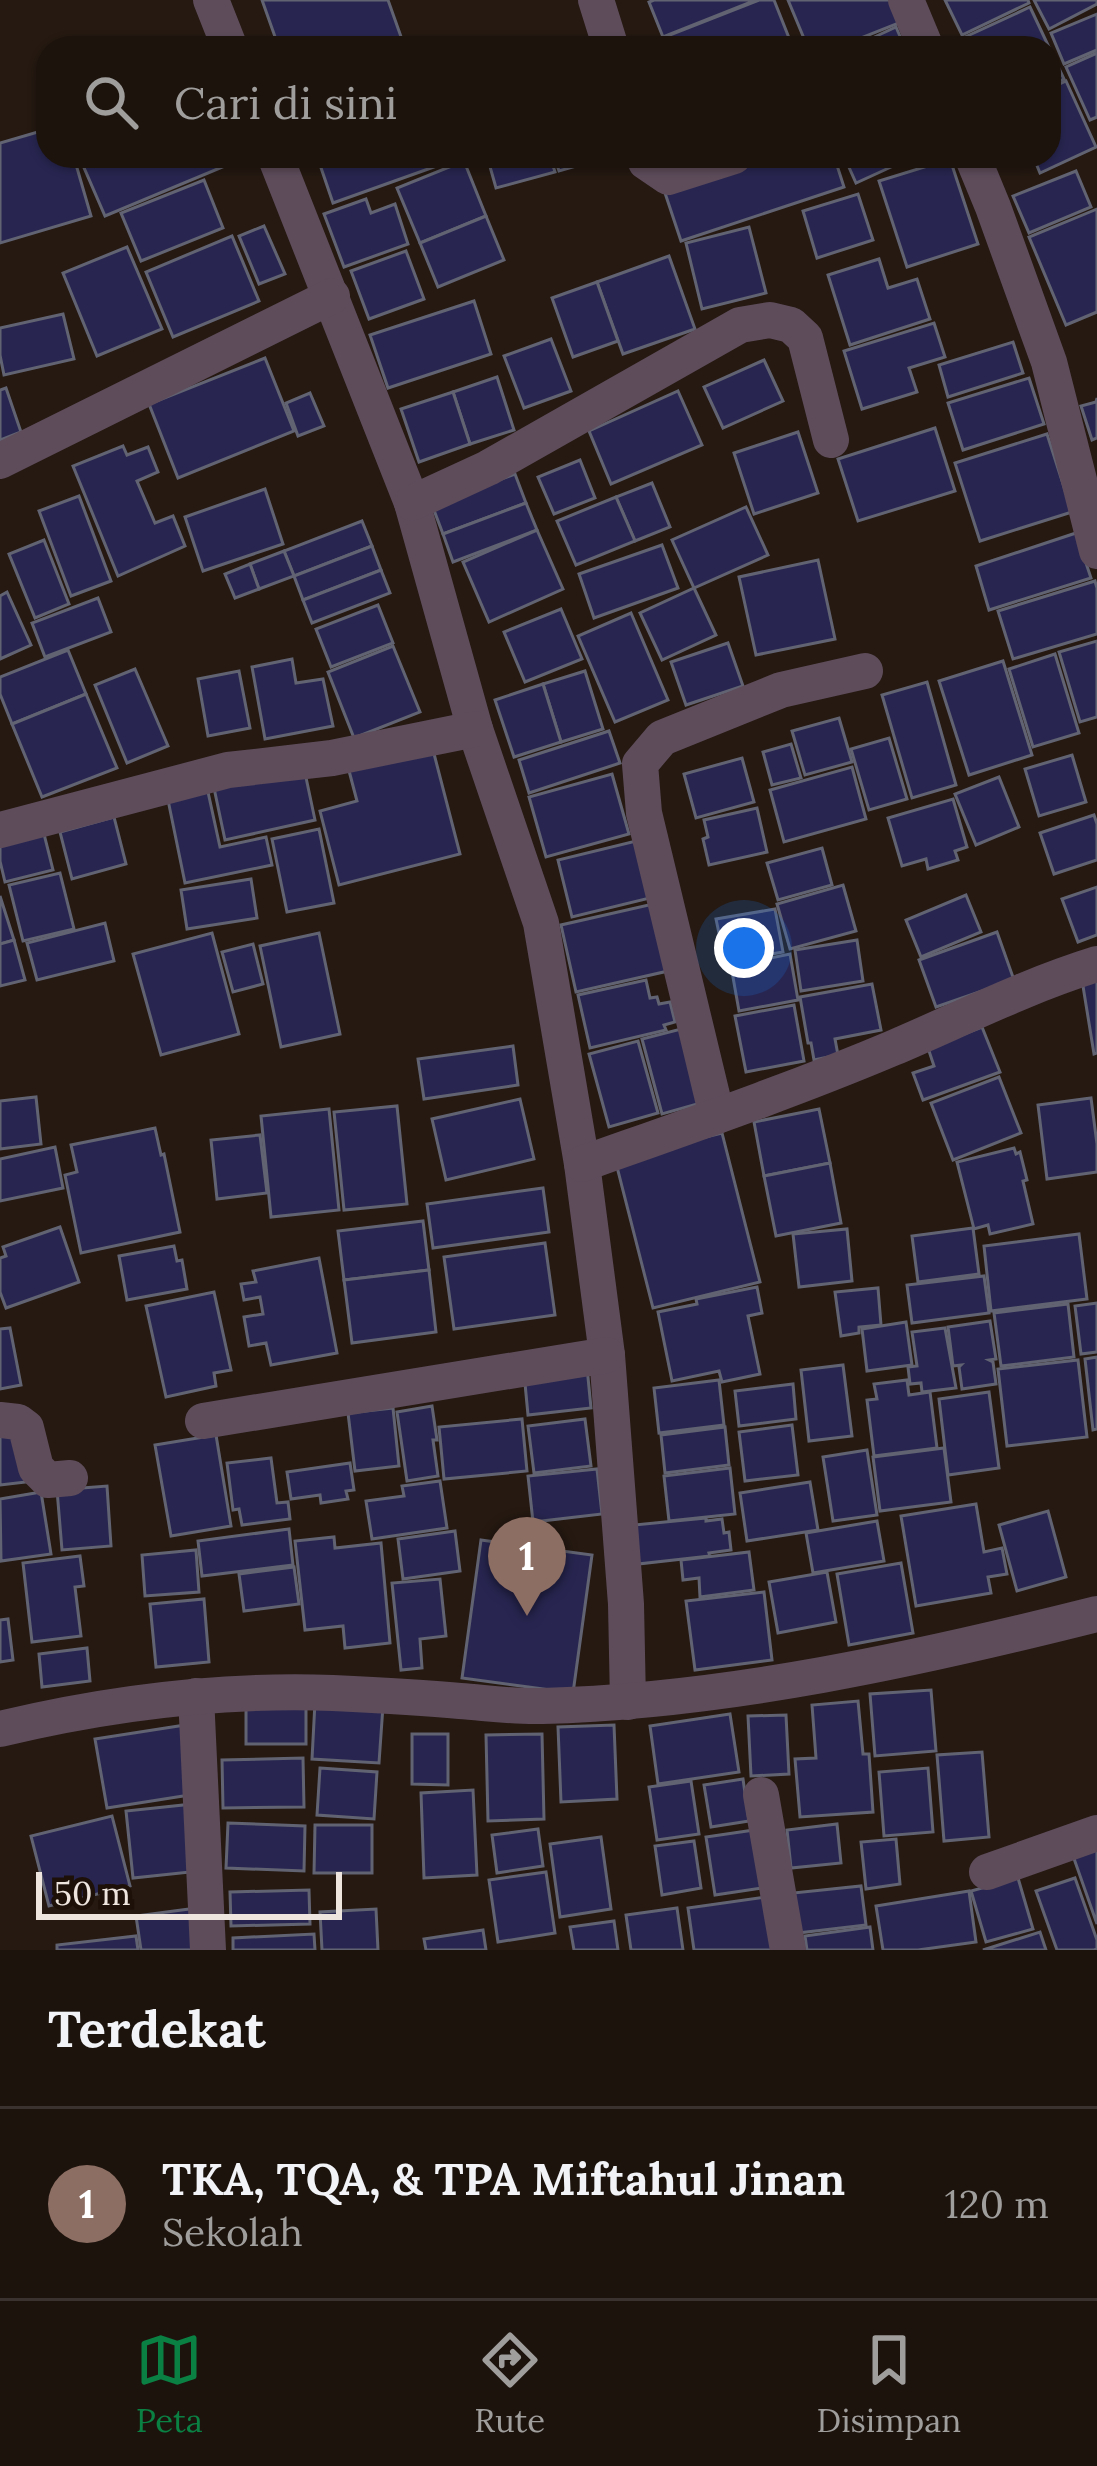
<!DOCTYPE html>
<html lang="id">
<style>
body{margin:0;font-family:Lora,serif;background:#251c16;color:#f1f3f6}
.scale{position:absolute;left:36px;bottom:30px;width:306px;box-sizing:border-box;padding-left:12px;border:6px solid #eee5df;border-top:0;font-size:33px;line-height:42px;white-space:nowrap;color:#eee5df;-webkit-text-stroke:9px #1c1009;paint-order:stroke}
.you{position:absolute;left:744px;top:948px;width:42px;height:42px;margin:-30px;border:9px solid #fff;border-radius:50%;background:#1a73e8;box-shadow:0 0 0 18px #1a73e833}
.badge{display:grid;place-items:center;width:78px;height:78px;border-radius:50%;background:#0b8043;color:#fff;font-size:39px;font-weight:700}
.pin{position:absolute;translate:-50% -99px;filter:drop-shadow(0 3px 6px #0008)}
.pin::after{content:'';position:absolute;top:63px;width:42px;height:36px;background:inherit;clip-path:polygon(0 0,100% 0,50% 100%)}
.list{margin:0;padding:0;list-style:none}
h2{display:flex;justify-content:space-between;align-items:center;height:156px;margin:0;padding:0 48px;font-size:51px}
h2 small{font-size:39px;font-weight:400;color:#a09e9d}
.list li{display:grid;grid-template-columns:78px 1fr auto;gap:36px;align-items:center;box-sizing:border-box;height:192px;padding:0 48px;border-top:3px solid #3a322e}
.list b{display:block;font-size:45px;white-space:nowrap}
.list p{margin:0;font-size:39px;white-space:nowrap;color:#a09e9d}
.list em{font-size:39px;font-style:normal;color:#a09e9d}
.icon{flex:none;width:66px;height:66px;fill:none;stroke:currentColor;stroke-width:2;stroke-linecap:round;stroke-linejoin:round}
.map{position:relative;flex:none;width:1097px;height:1950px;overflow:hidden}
.search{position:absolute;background:#1c130d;box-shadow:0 3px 9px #0004;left:36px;right:36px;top:36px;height:132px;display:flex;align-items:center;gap:30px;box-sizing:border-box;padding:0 42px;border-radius:36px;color:#a09e9d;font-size:45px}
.sheet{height:348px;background:#1c130d}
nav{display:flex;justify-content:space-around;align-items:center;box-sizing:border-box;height:168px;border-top:3px solid #3a322e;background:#1c130d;font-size:33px;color:#a09e9d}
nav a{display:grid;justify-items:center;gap:6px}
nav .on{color:#0b8043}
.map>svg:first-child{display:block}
.building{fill:#282651;stroke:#626372;stroke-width:3}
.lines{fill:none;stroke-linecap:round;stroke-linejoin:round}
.minor{stroke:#5e4c5b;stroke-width:36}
</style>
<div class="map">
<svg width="1097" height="1950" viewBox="0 0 1097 1950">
<rect width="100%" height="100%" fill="#251911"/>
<!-- building -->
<g class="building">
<path d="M262 0H388L405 48H279Z"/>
<path d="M654 0H756L663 37 649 2Z"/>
<path d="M759 0H774L793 48H666L662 38Z"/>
<path d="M788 0H890L899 23 836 48H808Z"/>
<path d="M945 0H1028L1029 3 962 35Z"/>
<path d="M1034 0H1097V4L1049 29Z"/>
<path d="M1030 7 1064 79 1049 86V48H967L963 38Z"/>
<path d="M1097 14V50L1064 64 1051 33Z"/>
<path d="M896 27 905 48H851Z"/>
<path d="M1097 53V117L1090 120 1066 67Z"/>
<path d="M1066 81 1096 147 1040 173 1033 156H1049V89Z"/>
<path d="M48 129V156H62L64 163 75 161 91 216 0 243V143Z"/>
<path d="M100 156H244V158L105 216 82 163Z"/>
<path d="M317 156H443L445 163 333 203Z"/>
<path d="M487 156H550L555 172 496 188Z"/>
<path d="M554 156H611L559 171Z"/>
<path d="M748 156H834L844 187 681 241 662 184Z"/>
<path d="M844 156H915L856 183Z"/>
<path d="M950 159 978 244 907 267 879 181Z"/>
<path d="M464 161 486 216 420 243 397 188Z"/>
<path d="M1076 171 1091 207 1029 233 1013 196Z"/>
<path d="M204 180 223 228 141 261 121 213Z"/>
<path d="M858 194 873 240 817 258 803 211Z"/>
<path d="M366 199 371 213 395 204 408 244 344 267 324 214Z"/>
<path d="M1097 209V312L1066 325 1029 237Z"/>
<path d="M486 216 504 260 438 287 420 243Z"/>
<path d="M264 226 285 274 259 284 239 236Z"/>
<path d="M749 227 766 293 702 309 686 243Z"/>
<path d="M232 236 259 301 173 337 146 272Z"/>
<path d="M127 247 162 329 97 356 63 273Z"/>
<path d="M406 251 424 299 369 319 351 271Z"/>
<path d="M669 256 695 329 623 354 597 282Z"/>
<path d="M879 259 888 288 917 279 930 319 850 345 828 275Z"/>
<path d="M597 282 618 341 573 357 552 298Z"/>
<path d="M474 301 491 354 388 388 370 335Z"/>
<path d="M63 314 74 359 4 375 0 355V328Z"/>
<path d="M934 323 945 357 909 368 917 392 862 409 844 351Z"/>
<path d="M551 339 571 391 524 408 504 356Z"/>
<path d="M1013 342 1023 373 948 397 939 365Z"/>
<path d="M265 358 294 431 178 478 149 404Z"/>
<path d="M764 360 783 401 723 428 704 387Z"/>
<path d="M497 377 514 430 470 444 453 392Z"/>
<path d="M1029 378 1044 424 963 450 948 403Z"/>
<path d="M6 388 21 432 0 440V390Z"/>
<path d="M678 391 702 445 611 484 589 431Z"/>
<path d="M453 392 470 444 419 462 401 409Z"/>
<path d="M310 393 324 426 298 436 286 403Z"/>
<path d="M1097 398V438L1092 440 1081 406 1096 402Z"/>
<path d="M935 428 955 491 858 521 838 459Z"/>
<path d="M798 432 818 493 754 514 734 453Z"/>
<path d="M1047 434 1072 512 980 541 955 463Z"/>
<path d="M123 446 127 455 148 447 158 472 137 481 155 523 173 516 185 546 118 576 73 466Z"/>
<path d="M580 460 595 498 554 514 538 477Z"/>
<path d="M515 474 526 503 443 534 432 505Z"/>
<path d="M652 483 670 527 635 541 616 497Z"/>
<path d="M265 489 283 544 203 571 185 517Z"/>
<path d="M79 496 111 581 71 596 39 511Z"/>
<path d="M616 497 635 541 576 565 557 521Z"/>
<path d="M526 503 537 530 453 562 443 534Z"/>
<path d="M746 507 768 555 694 588 672 540Z"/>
<path d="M362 521 372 546 294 576 284 551Z"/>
<path d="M537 530 563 589 489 622 463 562Z"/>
<path d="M1076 533 1091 578 989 610 976 566Z"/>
<path d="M44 540 69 604 35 618 9 554Z"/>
<path d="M662 545 678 588 594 618 579 574Z"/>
<path d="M372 546 381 570 303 600 294 576Z"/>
<path d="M284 551 294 576 259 589 250 564Z"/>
<path d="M818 560 835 639 756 655 739 577Z"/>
<path d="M250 564 259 589 235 598 225 574Z"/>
<path d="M381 570 390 593 312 623 303 600Z"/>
<path d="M1095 581 1097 588V634L1013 659 998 611Z"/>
<path d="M694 588 716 635 662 660 640 613Z"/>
<path d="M7 592 31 645 0 659V596Z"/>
<path d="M98 598 111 632 45 657 32 623Z"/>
<path d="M378 605 393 643 331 667 316 629Z"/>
<path d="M561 609 582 659 525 682 504 632Z"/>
<path d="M631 613 668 700 615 722 578 636Z"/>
<path d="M1097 641V717L1080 722 1059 652Z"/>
<path d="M728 643 743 686 686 705 671 662Z"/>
<path d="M393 646 420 712 354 738 328 672Z"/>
<path d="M68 650 86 694 12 724 0 694V677Z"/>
<path d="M1055 654 1079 733 1033 747 1009 669Z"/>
<path d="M292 659 296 683 323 679 333 726 265 739 252 667Z"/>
<path d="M1003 661 1032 755 969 775 939 681Z"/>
<path d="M135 669 168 746 127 763 95 685Z"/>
<path d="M239 671 250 728 208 736 198 679Z"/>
<path d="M585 671 603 729 561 742 543 684Z"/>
<path d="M927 682 956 785 912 798 882 695Z"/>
<path d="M543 684 561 742 514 757 495 700Z"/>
<path d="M86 694 117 768 42 797 12 724Z"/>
<path d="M839 718 852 762 805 775 792 731Z"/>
<path d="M609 731 620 763 529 793 519 760Z"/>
<path d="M889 738 907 799 869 810 851 749Z"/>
<path d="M791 744 801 778 772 785 763 752Z"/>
<path d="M432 746 460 854 339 885 320 811 357 801 348 767Z"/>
<path d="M1072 755 1086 802 1039 816 1025 769Z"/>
<path d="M742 758 754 802 696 818 684 774Z"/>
<path d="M852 767 866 819 784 842 770 790Z"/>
<path d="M304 768 315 820 225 840 214 788Z"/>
<path d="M612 774 629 834 546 857 529 797Z"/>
<path d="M999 777 1019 827 976 845 955 794Z"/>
<path d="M208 792 220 847 266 837 272 865 185 883 168 800Z"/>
<path d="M953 799 967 847 955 851 958 860 928 869 926 859 902 866 888 818Z"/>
<path d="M757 808 767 852 709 865 703 839 708 837 704 820Z"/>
<path d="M1094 815 1097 824V860L1054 874 1040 833Z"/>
<path d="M114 817 126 864 72 879 60 832Z"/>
<path d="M42 826 53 870 5 882 0 861V837Z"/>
<path d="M319 829 334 903 287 912 272 839Z"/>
<path d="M636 841 650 898 572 917 558 860Z"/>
<path d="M822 848 832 885 778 900 767 863Z"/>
<path d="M60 873 74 929 23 941 9 885Z"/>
<path d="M251 879 257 918 187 929 181 890Z"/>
<path d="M843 885 856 931 790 949 777 904Z"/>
<path d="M1097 887V935L1078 942 1062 899Z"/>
<path d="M966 895 981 932 921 957 906 920Z"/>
<path d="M0 896 14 940 0 944Z"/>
<path d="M653 904 668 971 576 992 561 925Z"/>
<path d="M775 909 783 952 725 962 716 919Z"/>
<path d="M105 923 114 961 37 980 27 943Z"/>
<path d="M997 932 1014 980 936 1007 919 960Z"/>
<path d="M212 933 239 1034 161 1055 133 954Z"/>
<path d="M319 933 340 1034 281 1047 260 946Z"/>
<path d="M14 940 25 980 0 986V944Z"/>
<path d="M857 940 863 981 801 991 795 950Z"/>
<path d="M253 944 263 984 233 992 222 952Z"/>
<path d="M790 954 798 1000 739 1011 731 966Z"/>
<path d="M1097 977V1053L1094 1054 1082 980Z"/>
<path d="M646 980 650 998 657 997 659 1004 670 1002 675 1022 664 1025 666 1030 590 1048 578 995Z"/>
<path d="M872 984 881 1030 835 1039 838 1055 814 1060 811 1043H808L800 997Z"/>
<path d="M794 1005 804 1061 746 1072 735 1016Z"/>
<path d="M982 1027 1000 1072 923 1100 913 1073 934 1066 928 1048Z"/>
<path d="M681 1029 701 1103 662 1114 642 1039Z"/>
<path d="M638 1041 658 1113 609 1127 589 1054Z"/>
<path d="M513 1046 518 1085 424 1099 418 1059Z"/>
<path d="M999 1077 1021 1133 953 1160 931 1103Z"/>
<path d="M36 1097 41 1144 0 1149V1101Z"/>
<path d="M1091 1098 1097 1144V1172L1047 1179 1038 1105Z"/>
<path d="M520 1099 534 1159 446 1180 432 1119Z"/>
<path d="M397 1106 407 1204 344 1210 334 1112Z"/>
<path d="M329 1109 339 1210 271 1217 261 1116Z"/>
<path d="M819 1109 830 1163 764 1176 754 1122Z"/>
<path d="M155 1128 161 1155 164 1154 180 1232 81 1253 65 1175 77 1172 71 1145Z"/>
<path d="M722 1133 760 1282 653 1308 615 1159Z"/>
<path d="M260 1135 267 1193 217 1199 211 1140Z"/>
<path d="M55 1147 63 1188 0 1201V1159Z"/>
<path d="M1014 1148 1016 1154 1020 1152 1027 1180 1023 1181 1033 1224 990 1234 988 1225 974 1229 957 1162Z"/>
<path d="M830 1163 841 1223 776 1236 764 1176Z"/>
<path d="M543 1188 549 1232 433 1248 427 1204Z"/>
<path d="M423 1221 429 1270 344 1280 338 1231Z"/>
<path d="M60 1227 79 1282 6 1308 0 1292V1258L6 1256 3 1247Z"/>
<path d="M973 1228 979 1274 918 1282 912 1236Z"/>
<path d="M847 1229 852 1281 799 1287 793 1234Z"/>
<path d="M1079 1234 1087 1299 991 1311 984 1246Z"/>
<path d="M545 1243 555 1315 454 1329 444 1257Z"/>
<path d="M174 1246 177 1261 182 1260 187 1289 127 1300 119 1256Z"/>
<path d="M319 1258 337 1353 271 1365 266 1343 249 1346 244 1317 263 1314 260 1297 244 1300 241 1284 256 1282 253 1271Z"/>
<path d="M429 1270 436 1332 352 1343 344 1280Z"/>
<path d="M984 1276 989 1313 912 1323 907 1285Z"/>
<path d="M757 1287 762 1313 748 1316 760 1374 722 1382 719 1371 672 1381 658 1312 697 1304 696 1299Z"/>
<path d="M878 1288 881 1325 859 1327V1333L841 1336 835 1292Z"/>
<path d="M214 1292 231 1370 214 1373 216 1386 166 1397 146 1306Z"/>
<path d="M1097 1303V1352L1081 1354 1075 1306Z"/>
<path d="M1068 1304 1074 1357 1001 1366 994 1313Z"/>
<path d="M990 1321 996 1359 989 1360 993 1362 996 1384 962 1389 959 1367 961 1365 953 1366 948 1327Z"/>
<path d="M906 1322 912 1365 867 1371 862 1329Z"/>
<path d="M10 1328 21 1385 0 1389V1329Z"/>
<path d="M945 1328 956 1388 922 1392 921 1383 910 1384 908 1367 917 1366 912 1332Z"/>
<path d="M1097 1357V1429L1093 1430 1085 1359Z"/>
<path d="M1078 1360 1087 1437 1007 1446 998 1369Z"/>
<path d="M843 1365 852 1436 809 1441 801 1370Z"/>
<path d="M587 1367 591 1408 528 1415 524 1373Z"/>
<path d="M719 1380 724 1425 659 1433 654 1388Z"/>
<path d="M907 1380 909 1395 930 1392 937 1448 874 1456 867 1400 877 1399 874 1384Z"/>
<path d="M793 1384 796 1419 739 1426 735 1391Z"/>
<path d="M989 1392 999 1468 948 1475 939 1399Z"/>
<path d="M432 1406 437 1440H433L438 1476 407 1481 397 1412Z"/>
<path d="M393 1408 399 1466 355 1471 348 1413Z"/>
<path d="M522 1419 527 1471 444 1479 439 1427Z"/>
<path d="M585 1419 591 1466 534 1473 528 1426Z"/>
<path d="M18 1424 26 1482 0 1485V1427Z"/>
<path d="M792 1425 798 1475 745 1481 739 1432Z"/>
<path d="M725 1427 729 1465 665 1473 661 1435Z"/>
<path d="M216 1435 231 1526 171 1536 155 1445Z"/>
<path d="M944 1448 951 1502 880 1511 873 1457Z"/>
<path d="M867 1450 877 1515 833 1521 823 1457Z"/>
<path d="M271 1458 277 1503 288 1502 290 1519 242 1525 239 1509 233 1510 227 1463Z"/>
<path d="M350 1463 354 1490 346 1491 348 1499 321 1503 320 1495 291 1499 287 1472Z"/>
<path d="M730 1468 735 1514 669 1521 664 1476Z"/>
<path d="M597 1469 602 1514 533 1522 528 1476Z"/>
<path d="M440 1481 447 1528 372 1539 366 1501 404 1496 402 1486Z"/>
<path d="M810 1482 818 1530 747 1541 740 1493Z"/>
<path d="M107 1486 111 1546 62 1550 57 1490Z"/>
<path d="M41 1492 51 1554 1 1561 0 1499Z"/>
<path d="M976 1504 984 1552 1002 1548 1007 1574 988 1577 991 1593 916 1606 901 1516Z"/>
<path d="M1048 1511 1066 1577 1017 1591 999 1525Z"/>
<path d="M706 1518V1521L722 1519 724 1533 729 1532 731 1550 709 1553 710 1556 638 1564 634 1525Z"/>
<path d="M877 1521 884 1561 813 1573 806 1533Z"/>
<path d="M289 1529 293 1565 202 1576 198 1541Z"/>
<path d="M455 1531 460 1571 403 1579 398 1539Z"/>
<path d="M334 1537 335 1548 381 1543 390 1643 345 1648 343 1626 305 1630 295 1541Z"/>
<path d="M481 1540 592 1555 573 1693 462 1678Z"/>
<path d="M196 1550 199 1592 145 1596 142 1555Z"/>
<path d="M749 1552 754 1590 700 1597 699 1578 683 1580 681 1560Z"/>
<path d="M80 1556 84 1586 75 1587 81 1636 32 1642 23 1563Z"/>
<path d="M901 1563 913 1633 849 1645 837 1574Z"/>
<path d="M294 1567 299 1604 244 1611 239 1574Z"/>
<path d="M827 1572 836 1622 778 1633 769 1582Z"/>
<path d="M440 1579 446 1636 420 1639 422 1668 401 1670 392 1583Z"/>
<path d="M764 1592 772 1660 695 1670 686 1601Z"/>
<path d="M204 1599 209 1662 156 1667 150 1604Z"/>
<path d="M8 1619 13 1660 0 1662V1620Z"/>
<path d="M87 1648 90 1681 42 1687 39 1654Z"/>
<path d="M931 1690 936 1751 875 1756 870 1694Z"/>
<rect x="246" y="1698" width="60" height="46"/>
<path d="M858 1701 863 1754H869L873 1812 800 1817 795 1759 816 1758 812 1705Z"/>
<path d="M315 1702 383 1706 379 1763 312 1759Z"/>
<path d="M730 1714 739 1772 658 1784 650 1726Z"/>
<path d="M786 1715 789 1774 751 1776 748 1716Z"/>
<path d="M185 1725 196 1794 107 1808 95 1739Z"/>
<path d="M614 1725 617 1799 561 1802 558 1727Z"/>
<path d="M412 1734H448V1785L412 1784Z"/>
<path d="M542 1734 544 1819 488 1821 486 1735Z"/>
<path d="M982 1752 989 1837 944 1841 937 1755Z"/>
<path d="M303 1758 304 1807 223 1808 222 1760Z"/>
<path d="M320 1768 377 1772 374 1819 317 1815Z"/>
<path d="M928 1768 933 1832 884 1836 879 1772Z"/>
<path d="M743 1779 749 1821 711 1827 704 1785Z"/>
<path d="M691 1781 699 1834 657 1840 649 1787Z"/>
<path d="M473 1790 477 1875 424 1878 421 1793Z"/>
<path d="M193 1804 200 1871 133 1878 126 1811Z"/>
<path d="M112 1816 130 1886 49 1906 31 1836Z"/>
<path d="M228 1823 305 1826 304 1871 226 1868Z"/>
<path d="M837 1824 841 1863 791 1868 787 1830Z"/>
<path d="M315 1825H372V1873H314Z"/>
<path d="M538 1829 543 1866 497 1873 492 1835Z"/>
<path d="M754 1830 762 1888 715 1895 706 1837Z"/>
<path d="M601 1837 611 1909 560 1917 550 1844Z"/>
<path d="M896 1839 900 1884 866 1889 861 1842Z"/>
<path d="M694 1841 701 1888 662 1895 655 1846Z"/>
<path d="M1097 1844V1924L1072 1853Z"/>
<path d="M546 1872 555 1933 498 1942 489 1880Z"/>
<path d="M1018 1878 1033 1929 986 1942 971 1891Z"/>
<path d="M1075 1878 1097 1940V1949L1094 1950H1057L1036 1891Z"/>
<path d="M861 1886 866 1925 798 1933 793 1893Z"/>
<path d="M309 1890 310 1924 231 1926 230 1892Z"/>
<path d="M969 1891 976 1942 918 1950H883L876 1906Z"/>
<path d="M766 1897 774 1950H694L688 1908Z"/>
<path d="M197 1908 203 1950H141L136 1916Z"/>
<path d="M677 1908 683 1950H631L626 1915Z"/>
<path d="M376 1909 378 1950H322L320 1912Z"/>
<path d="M614 1921 618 1950H574L570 1927Z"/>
<path d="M870 1927 873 1950H807L805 1936Z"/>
<path d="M483 1930 486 1950H426L424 1939Z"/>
<path d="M1040 1932 1046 1950H983Z"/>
<path d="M314 1934 315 1950H233V1938Z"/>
<path d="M136 1936 138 1950H57V1945Z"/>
</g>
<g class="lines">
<!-- minor -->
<g class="minor">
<path d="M211 0 230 48"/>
<path d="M596 0 611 48"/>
<path d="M906 0 926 48"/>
<path d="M275 156 412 503 475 729 541 923 582 1164 607 1355 626 1604 628 1702"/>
<path d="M644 156 646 162 668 177 734 156"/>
<path d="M972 156 993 207 1049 362 1097 551"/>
<path d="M0 461 332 296"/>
<path d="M412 503 488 468 740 325 770 320 791 325 805 338 831 440"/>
<path d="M0 830 228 770 332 758 475 729"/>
<path d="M717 1116 644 813 640 764 662 738 781 690 865 671"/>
<path d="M582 1164C686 1127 791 1091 893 1048 961 1019 1026 986 1097 964"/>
<path d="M0 1420 18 1422 26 1428 36 1468 48 1480 70 1478"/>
<path d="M203 1421 607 1355"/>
<path d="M196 1696 208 1950"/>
<path d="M0 1729C109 1703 221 1689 333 1693 376 1695 418 1697 460 1701 487 1703 515 1707 542 1706 727 1701 918 1659 1097 1614"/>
<path d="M761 1795 788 1950"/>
<path d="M987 1872 1097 1833"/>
</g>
</g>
</svg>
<div class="scale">50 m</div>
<div class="you"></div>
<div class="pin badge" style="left:527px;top:1616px;background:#8d6e63">1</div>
<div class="search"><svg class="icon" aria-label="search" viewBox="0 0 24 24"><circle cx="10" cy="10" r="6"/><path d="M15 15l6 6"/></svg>Cari di sini</div>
</div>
<section class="sheet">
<h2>Terdekat<small></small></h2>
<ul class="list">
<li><span class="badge" style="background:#8d6e63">1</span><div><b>TKA, TQA, &amp; TPA Miftahul Jinan</b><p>Sekolah</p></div><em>120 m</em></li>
</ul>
</section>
<nav>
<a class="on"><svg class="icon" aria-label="map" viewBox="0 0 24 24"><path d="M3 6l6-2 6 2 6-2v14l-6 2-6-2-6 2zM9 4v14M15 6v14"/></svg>Peta</a>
<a><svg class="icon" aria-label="directions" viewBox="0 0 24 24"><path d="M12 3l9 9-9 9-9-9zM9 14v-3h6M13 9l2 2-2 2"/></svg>Rute</a>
<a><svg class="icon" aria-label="saved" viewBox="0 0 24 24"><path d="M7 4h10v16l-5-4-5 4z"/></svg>Disimpan</a>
</nav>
